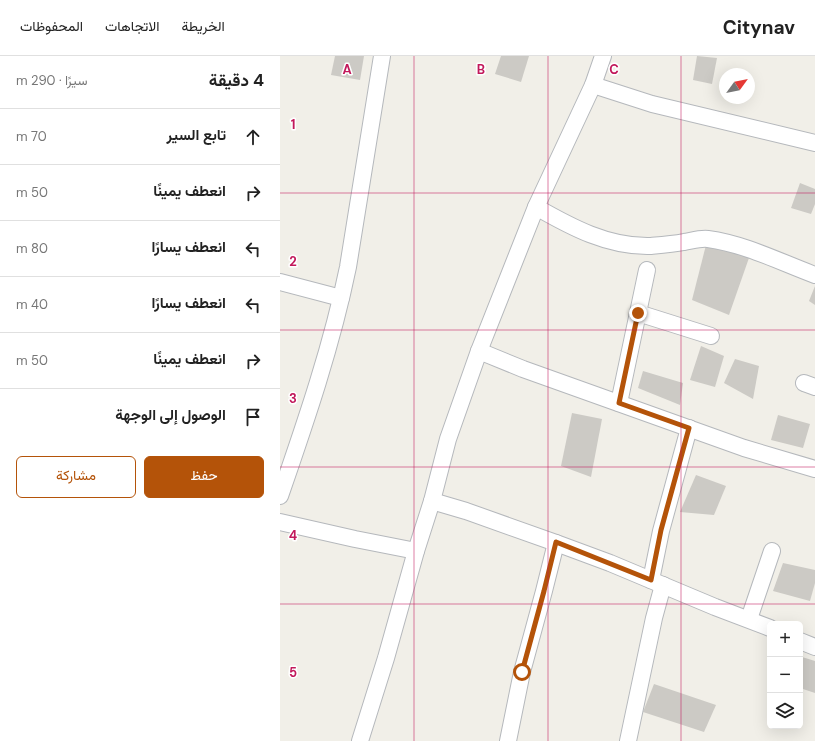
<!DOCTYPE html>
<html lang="ar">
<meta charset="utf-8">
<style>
body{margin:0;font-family:"DM Sans",Vazirmatn,sans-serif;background:#f2f2f2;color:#222;direction:rtl}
.controls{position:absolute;right:12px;bottom:12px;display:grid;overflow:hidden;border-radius:6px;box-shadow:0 4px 16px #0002}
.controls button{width:36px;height:36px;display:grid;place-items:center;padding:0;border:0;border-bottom:1px solid #e0e0e0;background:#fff;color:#222;font:20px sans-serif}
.compass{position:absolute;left:439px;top:12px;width:36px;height:36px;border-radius:50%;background:#fff;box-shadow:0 4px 16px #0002;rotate:57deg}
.stop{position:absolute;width:12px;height:12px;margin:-9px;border:3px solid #b45309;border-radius:50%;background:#fff}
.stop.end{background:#b45309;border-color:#fff;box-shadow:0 1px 4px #0008}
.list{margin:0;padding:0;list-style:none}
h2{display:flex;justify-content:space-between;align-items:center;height:52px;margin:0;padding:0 16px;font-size:17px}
h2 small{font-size:13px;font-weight:400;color:#767676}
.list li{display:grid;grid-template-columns:26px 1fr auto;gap:12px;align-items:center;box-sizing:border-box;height:56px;padding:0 16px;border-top:1px solid #e0e0e0}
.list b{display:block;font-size:15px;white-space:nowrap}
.list em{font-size:13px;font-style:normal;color:#767676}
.actions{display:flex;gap:8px;padding:12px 16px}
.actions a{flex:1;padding:9px 0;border:1px solid #b45309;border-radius:6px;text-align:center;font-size:14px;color:#b45309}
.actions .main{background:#b45309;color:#fff}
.icon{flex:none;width:22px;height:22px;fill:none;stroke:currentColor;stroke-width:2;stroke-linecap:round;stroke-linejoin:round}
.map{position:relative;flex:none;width:535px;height:685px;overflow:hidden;direction:ltr}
header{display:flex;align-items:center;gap:24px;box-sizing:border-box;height:56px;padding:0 20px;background:#fff;border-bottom:1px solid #e0e0e0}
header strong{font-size:19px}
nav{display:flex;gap:22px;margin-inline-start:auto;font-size:14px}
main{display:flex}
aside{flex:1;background:#fff}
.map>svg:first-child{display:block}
.building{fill:#cccac5}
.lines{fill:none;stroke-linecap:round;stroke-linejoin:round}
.street-casing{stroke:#b5b8bc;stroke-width:18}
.street{stroke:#fff;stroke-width:16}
.route{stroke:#b45309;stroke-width:5}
.grid{fill:none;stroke:#c2185b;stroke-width:1;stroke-opacity:0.55}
.grid-label{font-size:13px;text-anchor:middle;font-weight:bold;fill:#c2185b;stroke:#fff;stroke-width:3;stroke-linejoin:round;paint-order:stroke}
</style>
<header>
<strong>Citynav</strong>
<nav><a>الخريطة</a><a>الاتجاهات</a><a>المحفوظات</a></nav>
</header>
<main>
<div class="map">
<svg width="535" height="685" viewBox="0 0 535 685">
<rect width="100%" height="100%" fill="#f1efe8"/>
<!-- building -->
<g class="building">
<path d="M55 0H84L80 24 51 19Z"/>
<path d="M221 0H249L241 26 215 18Z"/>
<path d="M417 0 437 2 432 28 413 24Z"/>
<path d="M520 127 535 133V148L531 158 511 152Z"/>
<path d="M426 189 470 199 449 259 412 244Z"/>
<path d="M535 230V249L529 245Z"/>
<path d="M421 290 444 300 435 331 410 324Z"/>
<path d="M455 303 479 310 473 343 444 327Z"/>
<path d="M363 315 403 327 400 349 358 332Z"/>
<path d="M292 357 322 363 311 421 281 410Z"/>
<path d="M498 359 530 368 523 392 491 384Z"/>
<path d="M416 419 446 430 434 459 400 456Z"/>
<path d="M503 507 535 514V527L530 545 493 535Z"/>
<path d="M522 601 535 605V637L520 632V607Z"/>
<path d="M374 628 436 649 424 676 363 656Z"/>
</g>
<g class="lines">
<defs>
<g id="street">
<path d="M313 29 372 48 535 87"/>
<path d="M256 151C291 171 328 191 370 190 381 189 393 188 404 186 411 185 420 182 428 183 465 188 500 206 535 219"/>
<path d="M0 226 61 242"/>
<path d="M358 257 431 280"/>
<path d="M199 295 243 313 464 392 535 413"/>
<path d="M524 327 535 331"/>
<path d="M339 347 367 214"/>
<path d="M0 440C26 365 52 289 68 211L102 0"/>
<path d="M152 445 186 455 276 487 330 507 435 551 490 572"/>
<path d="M0 466 75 483 136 495"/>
<path d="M371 524 381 475 409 372"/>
<path d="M469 563 492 495"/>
<path d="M520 585 535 591"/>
<path d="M80 685 106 602 136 495 152 445 168 383 199 295 256 151 313 29 323 0"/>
<path d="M228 685 242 616 264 535 276 487"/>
<path d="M348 685 374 562 383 529"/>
</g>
</defs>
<!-- street casing -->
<use href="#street" class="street-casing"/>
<!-- street -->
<use href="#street" class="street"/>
</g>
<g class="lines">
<!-- route -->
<path class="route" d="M242 616 264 535 276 486 371 524 381 474 409 372 339 347 358 257"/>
</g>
<!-- grid -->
<path class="grid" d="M134 0V685M268 0V685M401 0V685M0 137H535M0 274H535M0 411H535M0 548H535"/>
<g class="grid-label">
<text x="67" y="18">A</text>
<text x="201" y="18">B</text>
<text x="334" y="18">C</text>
<text x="13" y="73">1</text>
<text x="13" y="210">2</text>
<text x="13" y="347">3</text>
<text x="13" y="484">4</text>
<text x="13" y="621">5</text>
</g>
</svg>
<div class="controls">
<button>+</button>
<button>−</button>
<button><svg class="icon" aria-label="layers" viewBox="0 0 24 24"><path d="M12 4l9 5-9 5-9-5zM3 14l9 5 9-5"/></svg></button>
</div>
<svg class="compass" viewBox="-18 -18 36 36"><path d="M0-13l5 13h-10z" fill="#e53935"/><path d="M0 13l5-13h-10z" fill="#767676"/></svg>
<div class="stop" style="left:242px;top:616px"></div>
<div class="stop end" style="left:358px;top:257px"></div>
</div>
<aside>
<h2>4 دقيقة<small>سيرًا · 290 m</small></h2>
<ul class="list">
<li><svg class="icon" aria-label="ahead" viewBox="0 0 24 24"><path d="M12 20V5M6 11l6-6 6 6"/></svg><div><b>تابع السير</b></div><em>70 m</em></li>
<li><svg class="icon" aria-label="right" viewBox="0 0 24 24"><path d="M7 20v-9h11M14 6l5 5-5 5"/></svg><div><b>انعطف يمينًا</b></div><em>50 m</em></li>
<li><svg class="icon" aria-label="left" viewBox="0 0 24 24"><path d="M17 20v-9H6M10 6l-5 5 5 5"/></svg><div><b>انعطف يسارًا</b></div><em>80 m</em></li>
<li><svg class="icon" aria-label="left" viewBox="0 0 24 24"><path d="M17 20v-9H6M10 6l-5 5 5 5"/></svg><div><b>انعطف يسارًا</b></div><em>40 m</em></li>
<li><svg class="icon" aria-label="right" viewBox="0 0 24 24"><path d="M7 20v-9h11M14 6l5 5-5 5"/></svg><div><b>انعطف يمينًا</b></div><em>50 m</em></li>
<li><svg class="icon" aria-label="arrive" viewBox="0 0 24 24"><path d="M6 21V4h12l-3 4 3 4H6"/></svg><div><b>الوصول إلى الوجهة</b></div></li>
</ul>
<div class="actions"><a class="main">حفظ</a><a>مشاركة</a></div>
</aside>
</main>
